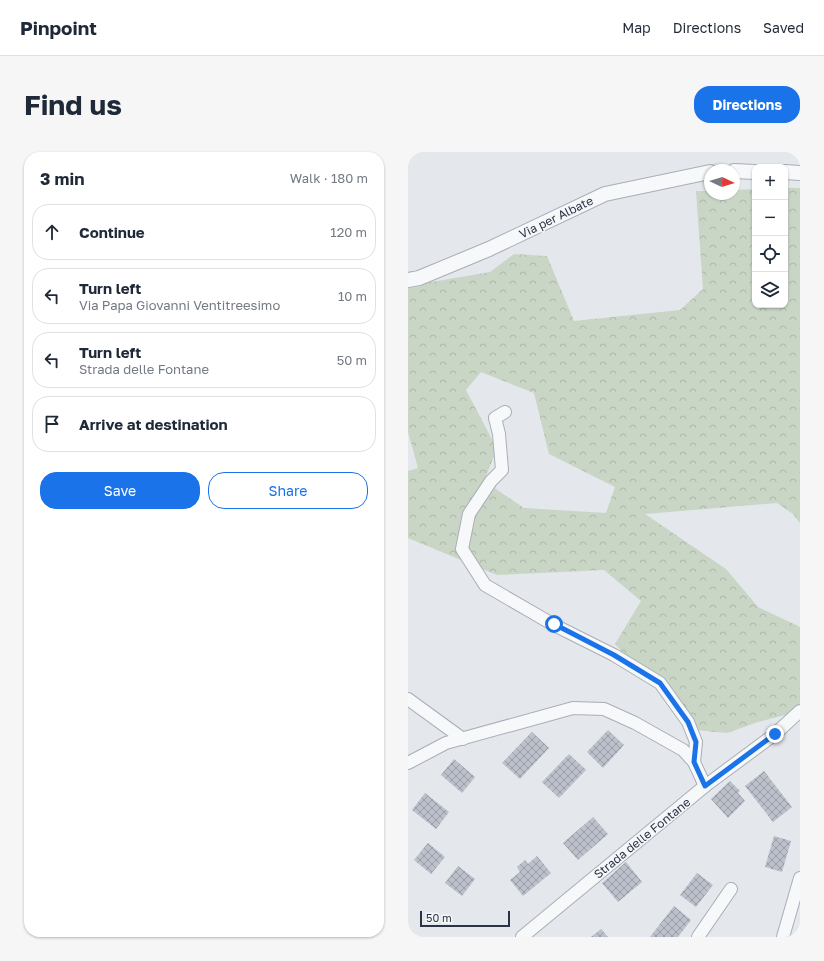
<!DOCTYPE html>
<meta charset="utf-8">
<style>
body{margin:0;font-family:"Golos Text",sans-serif;background:#f6f6f7;color:#1f2937}
.controls{position:absolute;right:12px;top:12px;display:grid;overflow:hidden;border-radius:8px;box-shadow:0 1px 3px #0004}
.controls button{width:36px;height:36px;display:grid;place-items:center;padding:0;border:0;border-bottom:1px solid #e0e1e3;background:#fff;color:#1f2937;font:20px sans-serif}
.compass{position:absolute;left:296px;top:12px;width:36px;height:36px;border-radius:50%;background:#fff;box-shadow:0 1px 3px #0004;rotate:94deg}
.scale{position:absolute;left:12px;bottom:10px;width:90px;box-sizing:border-box;padding-left:4px;border:2px solid #2b3445;border-top:0;font-size:11px;line-height:14px;white-space:nowrap;color:#2b3445;-webkit-text-stroke:3px #f4f6f9;paint-order:stroke}
.stop{position:absolute;width:12px;height:12px;margin:-9px;border:3px solid #1a73e8;border-radius:50%;background:#fff}
.stop.end{background:#1a73e8;border-color:#fff;box-shadow:0 1px 4px #0008}
.list{margin:0;padding:0;list-style:none}
h2{display:flex;justify-content:space-between;align-items:center;height:52px;margin:0;padding:0 16px;font-size:17px}
h2 small{font-size:13px;font-weight:400;color:#747a83}
.list li{display:grid;grid-template-columns:26px 1fr auto;gap:12px;align-items:center;box-sizing:border-box;height:56px;margin:0 8px 8px;padding:0 8px;border:1px solid #e0e1e3;border-radius:16px}
.list b{display:block;font-size:15px;white-space:nowrap}
.list p{margin:0;font-size:13px;white-space:nowrap;color:#747a83}
.list em{font-size:13px;font-style:normal;color:#747a83}
.actions{display:flex;gap:8px;padding:12px 16px}
.actions a{flex:1;padding:9px 0;border:1px solid #1a73e8;border-radius:16px;text-align:center;font-size:14px;color:#1a73e8}
.actions .main{background:#1a73e8;color:#fff}
.icon{flex:none;width:22px;height:22px;fill:none;stroke:currentColor;stroke-width:2;stroke-linecap:round;stroke-linejoin:round}
.map{position:relative;flex:none;width:392px;height:785px;overflow:hidden;border-radius:16px}
header{display:flex;align-items:center;gap:24px;box-sizing:border-box;height:56px;padding:0 20px;background:#fff;border-bottom:1px solid #e0e1e3}
header strong{font-size:19px}
nav{display:flex;gap:22px;margin-inline-start:auto;font-size:14px}
.intro{display:flex;align-items:center;justify-content:space-between;box-sizing:border-box;height:96px;padding:0 24px}
h1{margin:0;font-size:28px}
.button{padding:10px 18px;border-radius:16px;background:#1a73e8;color:#fff;font-size:14px;font-weight:700}
main{display:flex;gap:24px;padding:0 24px}
aside{flex:1;background:#fff;border-radius:16px;box-shadow:0 1px 3px #0004}
.map>svg:first-child{display:block}
.forest{fill:url(#forest-crowns);fill-rule:evenodd}
.building{fill:url(#building-cross-hatch)}
.lines{fill:none;stroke-linecap:round;stroke-linejoin:round}
.minor-casing{stroke:#a9aeb7;stroke-width:14}
.tertiary-casing{stroke:#a9aeb7;stroke-width:16}
.minor{stroke:#f7f8fa;stroke-width:12}
.tertiary{stroke:#f7f8fa;stroke-width:14}
.route{stroke:#1a73e8;stroke-width:5}
.labels{text-anchor:middle;dominant-baseline:central;stroke-width:3;stroke-linejoin:round;paint-order:stroke}
.street-label{font-size:12px;fill:#2b3445;stroke:#f4f6f9}
</style>
<header>
<strong>Pinpoint</strong>
<nav><a>Map</a><a>Directions</a><a>Saved</a></nav>
</header>
<div class="intro"><h1>Find us</h1><a class="button">Directions</a></div>
<main>
<aside>
<h2>3 min<small>Walk · 180 m</small></h2>
<ul class="list">
<li><svg class="icon" aria-label="ahead" viewBox="0 0 24 24"><path d="M12 20V5M6 11l6-6 6 6"/></svg><div><b>Continue</b></div><em>120 m</em></li>
<li><svg class="icon" aria-label="left" viewBox="0 0 24 24"><path d="M17 20v-9H6M10 6l-5 5 5 5"/></svg><div><b>Turn left</b><p>Via Papa Giovanni Ventitreesimo</p></div><em>10 m</em></li>
<li><svg class="icon" aria-label="left" viewBox="0 0 24 24"><path d="M17 20v-9H6M10 6l-5 5 5 5"/></svg><div><b>Turn left</b><p>Strada delle Fontane</p></div><em>50 m</em></li>
<li><svg class="icon" aria-label="arrive" viewBox="0 0 24 24"><path d="M6 21V4h12l-3 4 3 4H6"/></svg><div><b>Arrive at destination</b></div></li>
</ul>
<div class="actions"><a class="main">Save</a><a>Share</a></div>
</aside>
<div class="map">
<svg width="392" height="785" viewBox="0 0 392 785">
<defs>
<pattern id="forest-crowns" width="20" height="18" patternUnits="userSpaceOnUse"><rect width="20" height="18" fill="#c9d6c5"/><path d="M2 6a3 3 0 1 1 6 0M12 15a3 3 0 1 1 6 0" fill="none" stroke="#adb8ab"/></pattern>
<pattern id="building-cross-hatch" width="8" height="8" patternUnits="userSpaceOnUse"><rect width="8" height="8" fill="#bbc0ca"/><path d="M0 0l8 8M0 8l8-8" fill="none" stroke="#989da6"/></pattern>
</defs>
<rect width="100%" height="100%" fill="#e4e7ec"/>
<!-- forest -->
<path class="forest" d="M377 36H392V371L385 362 369 351 237 362 318 417 350 455 392 475V559L350 570 319 581 287 578 207 492 233 449 196 418 89 423 0 386V319L10 316 0 280V134L82 120 106 102 139 104 166 169 272 158 295 137 288 39H302V42H326V38L347 37V153H377ZM73 220 126 241 141 302 207 335 198 361 116 356 76 329 89 297 58 238Z"/>
<!-- building -->
<g class="building">
<path d="M200 578 216 593 195 616 179 600Z"/>
<path d="M124 580 141 596 112 627 94 611Z"/>
<path d="M161 602 178 618 151 646 134 630Z"/>
<path d="M46 607 67 625 54 641 33 623Z"/>
<path d="M356 619 384 655 365 670 337 634Z"/>
<path d="M322 629 332 639 330 641 337 649 320 666 303 647Z"/>
<path d="M17 641 41 660 28 677 4 658Z"/>
<path d="M185 665 200 682 170 708 155 691Z"/>
<path d="M366 684 383 689 374 720 357 715Z"/>
<path d="M20 691 37 705 23 722 6 708Z"/>
<path d="M129 704 143 721 115 744 102 728 112 720 109 715 117 708 120 712Z"/>
<path d="M218 710 234 730 210 750 194 731Z"/>
<path d="M50 714 67 727 54 744 37 731Z"/>
<path d="M289 721 305 733 288 755 272 743Z"/>
<path d="M266 754 283 768 270 785H242Z"/>
<path d="M193 777 200 785H183Z"/>
</g>
<g class="lines">
<defs>
<g id="minor">
<path d="M97 260 87 266 91 282 94 318 83 329 61 362 54 397 77 433 146 473 206 503 252 531 280 570 288 590 286 610"/>
<path d="M0 547 55 587"/>
<path d="M0 611 38 591 165 556 196 557 227 571 275 598 286 610 297 634"/>
<path d="M114 785 297 634 367 582 392 559"/>
<path d="M290 785 323 737"/>
<path d="M375 785 392 726"/>
</g>
<g id="tertiary">
<path d="M326 19 347 20"/>
<path d="M377 20 392 21"/>
<path d="M0 128 11 126 81 97 197 42 302 20"/>
</g>
</defs>
<!-- minor casing -->
<use href="#minor" class="minor-casing"/>
<!-- tertiary casing -->
<use href="#tertiary" class="tertiary-casing"/>
<!-- minor -->
<use href="#minor" class="minor"/>
<!-- tertiary -->
<use href="#tertiary" class="tertiary"/>
</g>
<g class="lines">
<!-- route -->
<path class="route" d="M146 472 206 503 252 531 280 570 288 590 286 610 297 634 367 582"/>
</g>
<g class="labels">
<!-- street labels -->
<g class="street-label">
<text transform="translate(148 65) rotate(-26)">Via per Albate</text>
<text transform="translate(234 686) rotate(-39)">Strada delle Fontane</text>
</g>
</g>
</svg>
<div class="controls">
<button>+</button>
<button>−</button>
<button><svg class="icon" aria-label="locate" viewBox="0 0 24 24"><circle cx="12" cy="12" r="6"/><path d="M12 2v4M12 18v4M2 12h4M18 12h4"/></svg></button>
<button><svg class="icon" aria-label="layers" viewBox="0 0 24 24"><path d="M12 4l9 5-9 5-9-5zM3 14l9 5 9-5"/></svg></button>
</div>
<svg class="compass" viewBox="-18 -18 36 36"><path d="M0-13l5 13h-10z" fill="#e53935"/><path d="M0 13l5-13h-10z" fill="#747a83"/></svg>
<div class="scale">50 m</div>
<div class="stop" style="left:146px;top:472px"></div>
<div class="stop end" style="left:367px;top:582px"></div>
</div>
</main>
